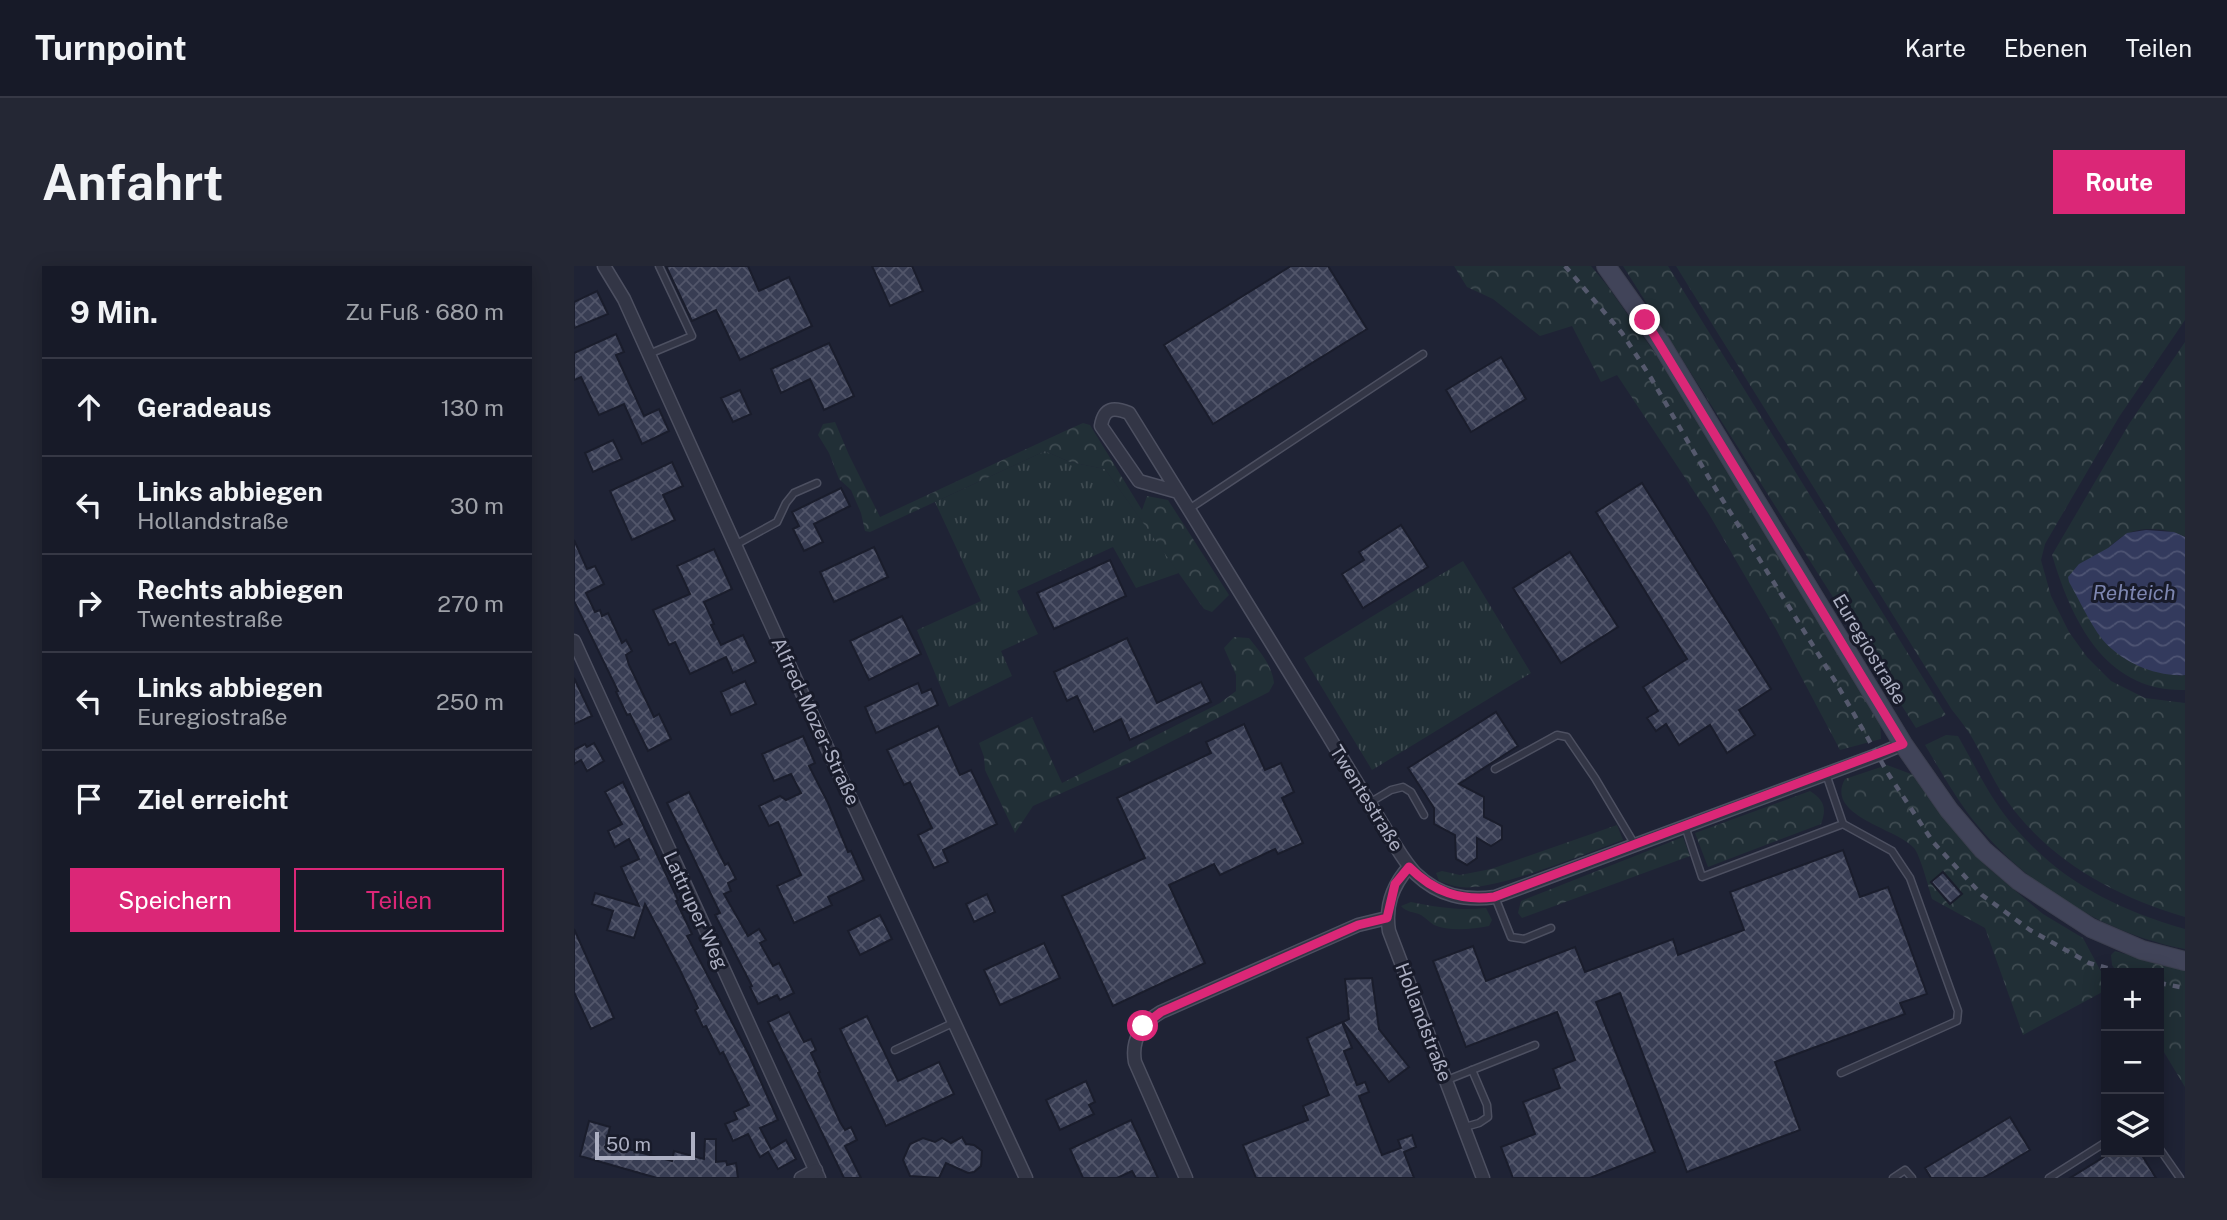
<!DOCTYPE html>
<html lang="de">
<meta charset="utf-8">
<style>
body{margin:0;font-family:"Public Sans",sans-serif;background:#242734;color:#f1f3f6}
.controls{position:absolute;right:21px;bottom:21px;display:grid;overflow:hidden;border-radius:0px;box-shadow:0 4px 18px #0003}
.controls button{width:63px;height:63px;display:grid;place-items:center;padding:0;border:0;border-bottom:2px solid #363845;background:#171a28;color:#f1f3f6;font:35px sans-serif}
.scale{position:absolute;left:21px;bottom:18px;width:100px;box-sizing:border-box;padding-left:7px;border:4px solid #adb0c3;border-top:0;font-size:19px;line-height:24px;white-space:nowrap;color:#adb0c3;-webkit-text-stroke:5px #181b2a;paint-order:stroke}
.stop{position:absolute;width:21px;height:21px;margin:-16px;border:5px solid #db2777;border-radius:50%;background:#fff}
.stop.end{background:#db2777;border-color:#fff;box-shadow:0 2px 7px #0008}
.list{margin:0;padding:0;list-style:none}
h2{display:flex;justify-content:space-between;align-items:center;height:91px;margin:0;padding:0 28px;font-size:30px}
h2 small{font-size:23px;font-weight:400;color:#9ea1a8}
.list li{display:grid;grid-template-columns:46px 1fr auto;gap:21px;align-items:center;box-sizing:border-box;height:98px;padding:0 28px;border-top:2px solid #363845}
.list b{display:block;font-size:26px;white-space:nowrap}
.list p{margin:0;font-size:23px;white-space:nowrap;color:#9ea1a8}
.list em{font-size:23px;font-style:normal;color:#9ea1a8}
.actions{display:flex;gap:14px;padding:21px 28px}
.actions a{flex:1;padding:16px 0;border:2px solid #db2777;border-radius:0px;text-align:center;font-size:24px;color:#db2777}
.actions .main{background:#db2777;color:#fff}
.icon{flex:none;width:38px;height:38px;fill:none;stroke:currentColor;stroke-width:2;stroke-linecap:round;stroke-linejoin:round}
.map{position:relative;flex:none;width:1611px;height:912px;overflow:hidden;border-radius:0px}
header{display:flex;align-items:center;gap:42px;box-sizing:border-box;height:98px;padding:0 35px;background:#171a28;border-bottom:2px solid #363845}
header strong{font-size:33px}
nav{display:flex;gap:38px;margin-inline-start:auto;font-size:24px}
.intro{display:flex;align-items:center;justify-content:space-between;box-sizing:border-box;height:168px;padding:0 42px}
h1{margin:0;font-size:49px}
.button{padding:18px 32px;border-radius:0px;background:#db2777;color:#fff;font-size:24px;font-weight:700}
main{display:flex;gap:42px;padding:0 42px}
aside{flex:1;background:#171a28;border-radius:0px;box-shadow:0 4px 18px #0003}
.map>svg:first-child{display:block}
.grass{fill:url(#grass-tufts)}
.forest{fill:url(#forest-crowns)}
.water{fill:url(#water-waves)}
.building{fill:url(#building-cross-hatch);stroke:#1a1d2c;stroke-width:2}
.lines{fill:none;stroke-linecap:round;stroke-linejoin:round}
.service-casing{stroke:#4d5061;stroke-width:9}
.minor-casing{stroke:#4d5061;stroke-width:15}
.secondary-casing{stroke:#3c3f4f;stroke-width:20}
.service{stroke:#333646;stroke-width:6}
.minor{stroke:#333646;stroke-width:12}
.secondary{stroke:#414459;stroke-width:18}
.rail{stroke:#55596d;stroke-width:4.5;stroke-dasharray:7 7;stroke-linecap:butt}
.route{stroke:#db2777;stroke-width:9}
.labels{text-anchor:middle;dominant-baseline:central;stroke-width:6;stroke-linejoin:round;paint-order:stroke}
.street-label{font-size:19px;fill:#adb0c3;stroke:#181b2a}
.water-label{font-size:21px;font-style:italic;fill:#7d86b0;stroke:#181b2a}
</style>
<header>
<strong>Turnpoint</strong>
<nav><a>Karte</a><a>Ebenen</a><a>Teilen</a></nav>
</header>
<div class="intro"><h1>Anfahrt</h1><a class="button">Route</a></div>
<main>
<aside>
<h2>9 Min.<small>Zu Fuß · 680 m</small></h2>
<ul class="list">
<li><svg class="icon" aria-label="ahead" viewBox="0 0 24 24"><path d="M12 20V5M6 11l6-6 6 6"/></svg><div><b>Geradeaus</b></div><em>130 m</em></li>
<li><svg class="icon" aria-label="left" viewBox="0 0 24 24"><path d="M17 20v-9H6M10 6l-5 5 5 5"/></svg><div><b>Links abbiegen</b><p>Hollandstraße</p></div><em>30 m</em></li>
<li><svg class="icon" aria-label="right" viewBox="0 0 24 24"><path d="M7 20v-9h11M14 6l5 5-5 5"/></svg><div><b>Rechts abbiegen</b><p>Twentestraße</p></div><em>270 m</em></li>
<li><svg class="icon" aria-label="left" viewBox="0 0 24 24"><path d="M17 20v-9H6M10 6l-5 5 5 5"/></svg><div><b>Links abbiegen</b><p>Euregiostraße</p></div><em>250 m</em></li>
<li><svg class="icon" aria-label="arrive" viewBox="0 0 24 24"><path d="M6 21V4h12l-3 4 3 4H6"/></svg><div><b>Ziel erreicht</b></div></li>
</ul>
<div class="actions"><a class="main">Speichern</a><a>Teilen</a></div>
</aside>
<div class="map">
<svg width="1611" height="912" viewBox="0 0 1611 912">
<defs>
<pattern id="grass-tufts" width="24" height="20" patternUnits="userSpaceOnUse" patternTransform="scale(1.75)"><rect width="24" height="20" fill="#212f36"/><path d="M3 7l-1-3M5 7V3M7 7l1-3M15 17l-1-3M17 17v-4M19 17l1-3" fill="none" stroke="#3f4b51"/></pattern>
<pattern id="forest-crowns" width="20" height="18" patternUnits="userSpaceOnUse" patternTransform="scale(1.75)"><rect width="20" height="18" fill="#212f36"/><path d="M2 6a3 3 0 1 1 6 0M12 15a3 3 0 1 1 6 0" fill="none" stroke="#3f4b51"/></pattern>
<pattern id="water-waves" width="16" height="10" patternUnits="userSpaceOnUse" patternTransform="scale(1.75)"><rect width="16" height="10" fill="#333a5d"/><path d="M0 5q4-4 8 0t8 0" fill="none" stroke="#4e5473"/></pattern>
<pattern id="building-cross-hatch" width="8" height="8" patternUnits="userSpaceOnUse" patternTransform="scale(1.75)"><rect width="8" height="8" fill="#383d53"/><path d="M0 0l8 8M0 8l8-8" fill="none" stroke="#52566a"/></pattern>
</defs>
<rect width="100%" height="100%" fill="#1f2335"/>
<!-- grass -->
<g class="grass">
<path d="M471 185 496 196 531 203 605 307 562 322 539 281 443 325 464 368 427 385 438 410 375 441 343 364 407 335 361 236Z"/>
<path d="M889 295 957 407 798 504 730 392Z"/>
</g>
<!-- forest -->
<g class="forest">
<path d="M880 0H1017L1032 18 1083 90 1306 448 1307 473 1266 484 1203 365 1135 248 1043 109 1027 116 998 60 966 70 919 33 893 21Z"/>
<path d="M1049 0H1094L1372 449 1342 462Z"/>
<path d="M1102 0H1611V54L1545 151 1471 278 1467 294 1477 330 1495 366 1513 391 1537 415 1571 432 1611 437V651C1542 631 1476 595 1434 536 1420 517 1411 495 1400 475 1394 464 1386 454 1378 444Z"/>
<path d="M1611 76V271C1595 263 1568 259 1551 269 1545 272 1539 278 1534 282L1604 410 1611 409V424C1531 426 1498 355 1478 289L1555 158Z"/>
<path d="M261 156 275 189 306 251 491 165 509 157 516 159 568 244 573 230 594 234 655 329 638 346 630 343 531 203 496 196 471 185 296 266 291 265 287 247 277 224 265 213 255 187 244 169 249 158Z"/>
<path d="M660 371 675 372C686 386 698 399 700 417L695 426 559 495 459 540 441 567 411 504 410 491 405 477 458 451 488 517 646 437 662 425V409L650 382Z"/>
<path d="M1372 469 1384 470C1399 496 1412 524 1430 548 1477 610 1537 642 1611 663V683C1532 668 1455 621 1404 560 1383 535 1368 507 1351 479Z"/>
<path d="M1313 499 1345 511 1376 558 1411 599 1469 648 1509 672 1532 715V724L1449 769 1411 662 1358 633C1355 622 1346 589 1340 582 1325 563 1250 550 1271 513Z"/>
<path d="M1236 525C1250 534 1253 542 1247 558L1134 601 1121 567Z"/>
<path d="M1043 559 1049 574C1011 587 922 626 886 621 879 620 872 617 865 615L862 607 868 605 886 609 917 603Z"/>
<path d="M1109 571 1116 590 948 652 944 647 947 635Z"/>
<path d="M837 636C862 641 887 645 912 642L918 654 915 660C899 663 876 666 860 659 855 656 852 652 847 649 839 645 833 647 827 640Z"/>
<path d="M1541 685 1611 705V821L1585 778V707H1543L1538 699 1537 689Z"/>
</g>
<!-- water -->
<path class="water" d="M1572 264 1600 266 1611 271V409C1582 411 1547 396 1528 373 1515 356 1506 335 1495 316L1494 311 1505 298 1534 282 1553 267Z"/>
<!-- building -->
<g class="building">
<path d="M92 0H174L185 25 215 11 238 60 166 94 142 44 118 55Z"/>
<path d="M298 0H338L349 25 316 40Z"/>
<path d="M717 0H754L793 63 639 158 590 79Z"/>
<path d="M23 25 34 48 0 62V36Z"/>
<path d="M42 68 50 86 42 89 70 150 85 143 95 165 68 178 50 138 25 149 7 111 0 114V87Z"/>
<path d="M255 77 280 130 250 144 236 113 207 127 197 103Z"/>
<path d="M927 91 952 133 897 166 872 124Z"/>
<path d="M166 124 177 148 159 156 147 132Z"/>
<path d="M39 174 48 193 19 206 11 187Z"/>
<path d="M98 196 109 220 89 229 101 254 58 274 36 225Z"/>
<path d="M1068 217 1197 423 1165 444 1181 469 1153 487 1136 459 1105 479 1092 458 1082 465 1073 452 1084 445 1069 421 1113 393 1022 246Z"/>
<path d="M267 222 276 240 240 258 249 276 230 285 219 263 225 260 218 246Z"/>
<path d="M827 259 854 301 789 342 768 308 790 294 785 286Z"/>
<path d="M0 274 13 303 21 300 30 318 12 327 21 346 26 344 28 350 34 347 48 377 52 374 58 385 52 389 55 399 80 451 85 448 97 473 74 485 56 448 53 449 42 426 44 425 0 335Z"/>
<path d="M300 281 314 311 260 336 246 306Z"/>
<path d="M140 283 158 323 130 336 140 358 137 359 147 379 169 369 182 396 159 407 152 391 116 408 101 376 95 379 79 344 116 328 103 300Z"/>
<path d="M996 286 1044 361 987 397 939 322Z"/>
<path d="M536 294 552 330 480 363 463 327Z"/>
<path d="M328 350 347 388 295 414 276 375Z"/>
<path d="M553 372 583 437 627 416 637 436 556 474 547 453 520 466 503 430 493 435 480 406Z"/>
<path d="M0 412 18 450 0 458Z"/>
<path d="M171 415 182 438 157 449 147 426Z"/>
<path d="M344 417 348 427 357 423 364 439 302 467 291 441Z"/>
<path d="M922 446 944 480 885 518 910 531V551L928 560V573L917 580 903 572V592L893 599 882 593 881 569 860 558V542L834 502Z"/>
<path d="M670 458 691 504 707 497 720 526 708 532 729 577 704 588 701 583 646 609 640 598 595 619 631 697 539 740 488 630 571 592 543 532 637 487 632 476Z"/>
<path d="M364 460 386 509 397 504 423 558 369 584 374 596 360 602 344 569 358 562 336 516 330 519 313 484Z"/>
<path d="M229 470 241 497 235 500 254 537 274 586 277 585 290 614 254 631 258 639 220 657 203 620 227 609 204 556 195 560 185 540 206 530 212 534 227 527 217 508 200 515 188 488Z"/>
<path d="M20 477 30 495 13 505 7 494 0 498V484L11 478 13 481Z"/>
<path d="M49 516 104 634 102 635 118 668 113 670 174 787 204 854 186 862 197 883 212 874 222 893 204 903 194 886 186 891 174 868 159 875 151 858 163 853 160 846 175 839 149 786 146 788 132 760 129 761 121 744 124 742 106 704 71 638 60 672 33 664 39 645 18 638 21 627 65 640 47 601 65 593 55 573 41 581 34 565 48 558 31 526Z"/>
<path d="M115 526 151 599 154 597 162 613 154 617 157 625 150 628 174 670 185 663 192 674 186 677 199 700 205 697 220 727 206 734 203 729 184 738 176 721 178 720 141 649 146 647 93 537Z"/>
<path d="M1269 584 1286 631 1314 621 1353 728 1326 737 1331 748 1201 796 1226 864 1113 906 1046 727 1022 736 1081 886 1016 912H939L927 881 961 868 949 836 986 822 979 803 1001 794 983 746 892 781 859 695 899 680 912 715 1001 681 1011 706 1099 673 1104 689 1170 664 1156 626Z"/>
<path d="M1369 606 1388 628 1376 638 1357 616Z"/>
<path d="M413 628 421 646 400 656 392 638Z"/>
<path d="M306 649 318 673 286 689 274 665Z"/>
<path d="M0 663 40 752 17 763 0 726Z"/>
<path d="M470 677 486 712 426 739 410 704Z"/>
<path d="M798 712 805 763 835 801 815 816 769 756 775 753 771 713Z"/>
<path d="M215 746 230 776 237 773 242 784 237 787 246 806 244 807 266 856 271 864 277 861 283 874 271 880 287 912H270L194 756Z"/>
<path d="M293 750 324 815 365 796 380 828 312 860 266 763Z"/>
<path d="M768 756 778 782 770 785 783 819 791 816 795 826 785 830 808 889 827 882 824 874 838 869 842 881 830 886 840 912H682L669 879 734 854 729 840 755 829 733 772Z"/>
<path d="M512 815 521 836 515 839 520 848 486 864 472 834Z"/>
<path d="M1436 851 1456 884 1409 912H1357L1351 902Z"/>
<path d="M557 854 584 912H562L558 905 543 912H509L496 883Z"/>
<path d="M15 855 36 861 34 869 56 876 54 883 98 895 100 885 130 893 131 873H142V896L152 895 153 899 162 897 164 912H83L6 890Z"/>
<path d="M388 871 392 878 400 879 408 885 407 900 400 906 394 907 372 897 365 912 336 910 329 894 336 878 349 872 361 876 368 872 377 877Z"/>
<path d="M1538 886H1566L1582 912H1496Z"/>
</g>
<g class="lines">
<defs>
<g id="service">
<path d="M75 88 118 70 85 0"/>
<path d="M615 243 849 88"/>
<path d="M161 279 203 256 212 237 220 227 243 217"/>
<path d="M921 503 983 469 993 471 1021 512 1061 579"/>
<path d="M795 537 817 524 829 521 837 526 850 549"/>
<path d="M1111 560 1128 611 1269 558 1252 508"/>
<path d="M921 631 937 671 950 673 977 662"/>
<path d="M321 784 381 756"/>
<path d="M1267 807 1383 755 1384 745 1336 612 1318 585 1269 558"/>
<path d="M873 814 961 779"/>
<path d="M891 861 905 857 914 851 913 839 898 804"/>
<path d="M1585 882 1606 912"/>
<path d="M1319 912 1331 904 1338 912"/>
<path d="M1475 912 1532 876"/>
</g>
<g id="minor">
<path d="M30 0 50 33 227 425 452 912"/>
<path d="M604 226 565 215 527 160C530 141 540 141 555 147 622 254 688 362 754 469 773 501 793 533 812 564 821 579 830 596 842 608 865 630 891 635 921 631L1303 489 1329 478"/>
<path d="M0 375 245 912"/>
<path d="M835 601C818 620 811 640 815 665L909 912"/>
<path d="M227 912 242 904"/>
<path d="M612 912 561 796C557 774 568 757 587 746L784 659 813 652"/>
</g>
<path id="secondary" d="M1032 0 1086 76 1329 478 1375 544 1409 584 1445 615 1517 662 1568 684 1611 695"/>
</defs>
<!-- service casing -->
<use href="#service" class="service-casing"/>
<!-- minor casing -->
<use href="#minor" class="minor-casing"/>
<!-- secondary casing -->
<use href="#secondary" class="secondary-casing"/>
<!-- service -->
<use href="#service" class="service"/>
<!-- minor -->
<use href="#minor" class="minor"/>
<!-- secondary -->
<use href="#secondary" class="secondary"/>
<!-- rail -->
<g class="rail">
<path d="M991 0 1048 67 1077 112 1135 212 1261 415 1315 509 1359 576 1408 629 1456 664 1515 697 1551 707"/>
<path d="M1585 717 1611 722"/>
</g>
</g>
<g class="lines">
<!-- route -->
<path class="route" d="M569 760 587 746 784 659 813 652 821 618 835 601C860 626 886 635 920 631L1329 478 1071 54"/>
</g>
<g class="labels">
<!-- street labels -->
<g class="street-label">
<text transform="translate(1296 383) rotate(59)">Euregiostraße</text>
<text transform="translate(242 455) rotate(65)">Alfred-Mozer-Straße</text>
<text transform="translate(793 532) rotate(58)">Twentestraße</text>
<text transform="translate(122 644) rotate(65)">Lattruper Weg</text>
<text transform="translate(850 756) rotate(69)">Hollandstraße</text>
</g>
<!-- water labels -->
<g class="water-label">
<text x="1560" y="326">Rehteich</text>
</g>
</g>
</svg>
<div class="controls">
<button>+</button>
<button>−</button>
<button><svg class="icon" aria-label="layers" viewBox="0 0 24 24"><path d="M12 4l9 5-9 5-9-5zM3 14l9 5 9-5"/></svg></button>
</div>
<div class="scale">50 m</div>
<div class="stop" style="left:569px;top:760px"></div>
<div class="stop end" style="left:1071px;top:54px"></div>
</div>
</main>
